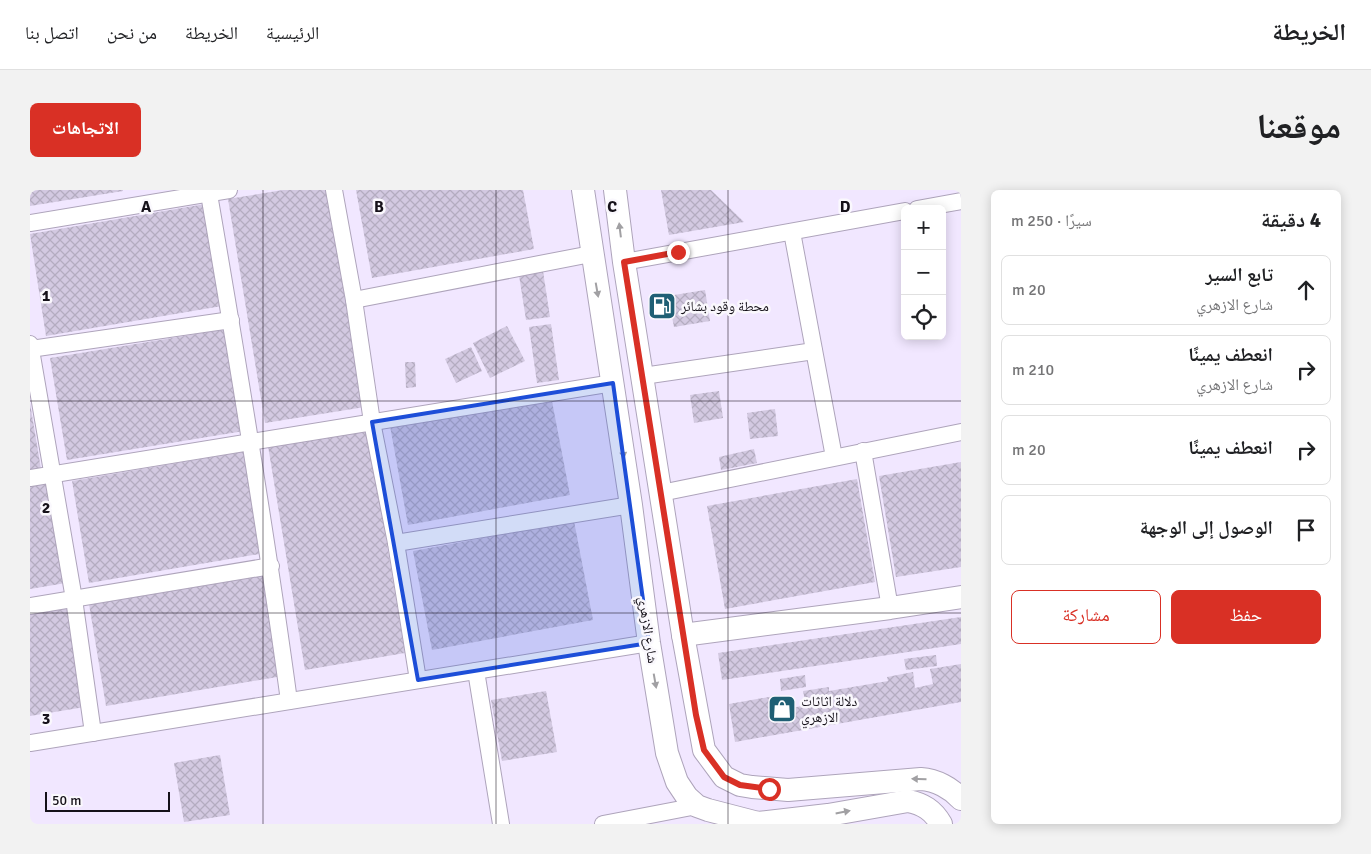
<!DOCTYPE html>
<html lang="ar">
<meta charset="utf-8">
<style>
body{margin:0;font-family:Signika,"Noto Naskh Arabic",sans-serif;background:#f2f2f2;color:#202124;direction:rtl}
.controls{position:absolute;right:15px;top:15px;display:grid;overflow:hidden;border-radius:8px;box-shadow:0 2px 12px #0003}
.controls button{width:45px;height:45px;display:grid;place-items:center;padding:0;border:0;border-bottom:1px solid #e0e0e0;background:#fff;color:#202124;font:25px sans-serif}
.scale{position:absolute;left:15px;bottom:12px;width:125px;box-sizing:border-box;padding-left:5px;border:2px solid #151119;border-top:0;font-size:14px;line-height:18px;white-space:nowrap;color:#151119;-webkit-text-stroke:4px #faf8fd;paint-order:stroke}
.stop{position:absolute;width:15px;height:15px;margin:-11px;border:4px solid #d93025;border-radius:50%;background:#fff}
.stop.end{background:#d93025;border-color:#fff;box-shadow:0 1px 5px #0008}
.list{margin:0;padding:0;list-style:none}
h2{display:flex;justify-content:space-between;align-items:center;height:65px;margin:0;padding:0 20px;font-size:21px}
h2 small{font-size:16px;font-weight:400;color:#757577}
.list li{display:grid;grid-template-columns:32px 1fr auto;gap:15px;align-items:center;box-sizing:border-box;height:70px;margin:0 10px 10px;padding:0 10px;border:1px solid #e0e0e0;border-radius:8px}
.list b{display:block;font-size:19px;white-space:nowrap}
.list p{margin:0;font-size:16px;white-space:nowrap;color:#757577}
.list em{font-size:16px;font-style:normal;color:#757577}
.actions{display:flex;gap:10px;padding:15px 20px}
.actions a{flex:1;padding:11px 0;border:1px solid #d93025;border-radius:8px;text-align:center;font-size:18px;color:#d93025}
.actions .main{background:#d93025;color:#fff}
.icon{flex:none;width:28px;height:28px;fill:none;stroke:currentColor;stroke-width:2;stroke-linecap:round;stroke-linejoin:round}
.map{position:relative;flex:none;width:931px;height:634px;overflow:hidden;direction:ltr;border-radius:8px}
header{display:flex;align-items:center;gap:30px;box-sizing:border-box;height:70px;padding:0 25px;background:#fff;border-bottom:1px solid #e0e0e0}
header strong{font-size:24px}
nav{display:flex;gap:28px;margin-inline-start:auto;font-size:18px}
.intro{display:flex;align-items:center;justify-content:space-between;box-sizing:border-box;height:120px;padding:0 30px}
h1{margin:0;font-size:35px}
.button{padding:12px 22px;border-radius:8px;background:#d93025;color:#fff;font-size:18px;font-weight:700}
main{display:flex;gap:30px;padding:0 30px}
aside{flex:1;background:#fff;border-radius:8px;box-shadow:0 2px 12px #0003}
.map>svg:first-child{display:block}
.building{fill:url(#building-cross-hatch)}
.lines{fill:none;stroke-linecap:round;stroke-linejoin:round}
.street-casing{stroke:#aea4bb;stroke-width:18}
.secondary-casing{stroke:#aea4bb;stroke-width:24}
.street{stroke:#fff;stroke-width:16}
.secondary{stroke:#fff;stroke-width:22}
.oneway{fill:#a1a0a3}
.route{stroke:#d93025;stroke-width:6}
.marked{fill:#1d4ed8;fill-opacity:0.2;stroke:#1d4ed8;stroke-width:4;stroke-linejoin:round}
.grid{fill:none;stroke:#151119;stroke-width:1;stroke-opacity:0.55}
.labels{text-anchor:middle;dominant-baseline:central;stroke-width:5;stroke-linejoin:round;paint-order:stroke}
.poi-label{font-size:14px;fill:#151119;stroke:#faf8fd;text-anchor:start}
.street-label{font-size:14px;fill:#151119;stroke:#faf8fd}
.grid-label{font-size:16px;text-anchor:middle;font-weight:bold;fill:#151119;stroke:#faf8fd;stroke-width:5;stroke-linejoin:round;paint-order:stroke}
</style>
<header>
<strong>الخريطة</strong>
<nav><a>الرئيسية</a><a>الخريطة</a><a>من نحن</a><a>اتصل بنا</a></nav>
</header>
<div class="intro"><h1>موقعنا</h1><a class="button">الاتجاهات</a></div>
<main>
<aside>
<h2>4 دقيقة<small>سيرًا · 250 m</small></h2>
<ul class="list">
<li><svg class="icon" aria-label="ahead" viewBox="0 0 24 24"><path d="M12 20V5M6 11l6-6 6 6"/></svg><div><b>تابع السير</b><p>شارع الازهري</p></div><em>20 m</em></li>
<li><svg class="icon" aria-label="right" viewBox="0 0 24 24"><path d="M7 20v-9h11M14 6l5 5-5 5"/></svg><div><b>انعطف يمينًا</b><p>شارع الازهري</p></div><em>210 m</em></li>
<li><svg class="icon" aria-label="right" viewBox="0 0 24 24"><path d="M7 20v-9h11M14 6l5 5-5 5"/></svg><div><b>انعطف يمينًا</b></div><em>20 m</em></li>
<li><svg class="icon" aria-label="arrive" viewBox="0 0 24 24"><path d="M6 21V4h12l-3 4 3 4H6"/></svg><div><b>الوصول إلى الوجهة</b></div></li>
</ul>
<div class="actions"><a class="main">حفظ</a><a>مشاركة</a></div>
</aside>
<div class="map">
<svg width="931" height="634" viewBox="0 0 931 634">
<defs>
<pattern id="building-cross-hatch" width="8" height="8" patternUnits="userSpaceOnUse" patternTransform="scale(1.25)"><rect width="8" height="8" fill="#d3c9e1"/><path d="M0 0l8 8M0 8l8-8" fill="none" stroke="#b4acc0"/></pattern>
</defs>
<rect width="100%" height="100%" fill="#f1e7ff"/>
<!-- building -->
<g class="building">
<path d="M0 0H93V1L0 16Z"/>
<path d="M253 0H299L335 217 235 233 198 9Z"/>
<path d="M326 0H493L504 59 342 88Z"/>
<path d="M631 0H681L714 32 639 45Z"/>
<path d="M175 14 192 116 16 146 0 44Z"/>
<path d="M513 81 520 127 496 130 489 85Z"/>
<path d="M675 100 680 131 644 137 638 106Z"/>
<path d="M521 134 529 190 507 193 499 137Z"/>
<path d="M477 136 495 171 460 188 443 153Z"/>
<path d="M197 139 214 241 37 270 20 168Z"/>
<path d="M441 157 452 181 426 193 415 169Z"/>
<path d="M375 172H385L386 197 376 198Z"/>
<path d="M689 201 693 228 664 233 660 205Z"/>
<path d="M521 206 540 305 378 335 360 236Z"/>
<path d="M0 213 11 279 0 280Z"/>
<path d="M745 219 748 246 720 249 717 223Z"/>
<path d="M338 239 375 463 275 480 238 256Z"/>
<path d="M724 259 727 273 691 280 689 267Z"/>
<path d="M218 261 235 363 59 393 42 291Z"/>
<path d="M931 272V377L866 387 849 286Z"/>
<path d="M827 289 845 392 695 419 677 316Z"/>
<path d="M19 291 36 393 0 399V294Z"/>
<path d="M544 331 563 430 402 460 383 361Z"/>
<path d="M235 385 253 486 76 516 59 414Z"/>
<path d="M38 416 55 517 0 526V422Z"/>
<path d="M931 427V454L692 490 688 463Z"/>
<path d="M906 465 907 476 876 480 874 469Z"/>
<path d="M931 474V512L705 552 699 514 750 505 753 520 776 515 773 501 799 497V501L858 491 857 487 883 482 885 498 903 494 900 479Z"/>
<path d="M775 485 776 497 751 501 750 489Z"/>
<path d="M516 501 527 562 472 571 461 510Z"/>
<path d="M190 565 200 625 154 632 144 573Z"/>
</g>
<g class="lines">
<defs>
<g id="street">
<path d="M304 0 324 110 342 232 366 353 388 490"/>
<path d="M179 4C208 173 236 341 259 511"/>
<path d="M887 19 931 11"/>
<path d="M0 33 199 0"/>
<path d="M762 42 804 267"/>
<path d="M594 72 875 21"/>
<path d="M324 110 561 64"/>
<path d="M0 154 44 409 63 543"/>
<path d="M0 159 201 130"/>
<path d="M613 186 784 161"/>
<path d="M833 261 860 418"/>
<path d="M0 288 583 193"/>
<path d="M631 303 931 242"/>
<path d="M366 353 601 315"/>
<path d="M0 416 241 376"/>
<path d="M446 481 471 634"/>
<path d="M0 553 619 453"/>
<path d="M573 634 667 616"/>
</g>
<g id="secondary">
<path d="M553 0 601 315 619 453 637 563 647 592 657 607 667 616 678 620 728 633 798 625 878 611C893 614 903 620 911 634"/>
<path d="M585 0 594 72 653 445 674 560 694 587 710 595 722 597 758 600 891 589C906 590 921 598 931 609"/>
<path d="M653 445 860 418 931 407"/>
</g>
</defs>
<!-- street casing -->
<use href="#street" class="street-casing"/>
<!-- secondary casing -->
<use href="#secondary" class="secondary-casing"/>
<!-- street -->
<use href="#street" class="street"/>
<!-- secondary -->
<use href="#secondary" class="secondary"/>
</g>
<!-- one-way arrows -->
<defs><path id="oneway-solid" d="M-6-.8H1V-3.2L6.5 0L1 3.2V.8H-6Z" transform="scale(1.25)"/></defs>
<g class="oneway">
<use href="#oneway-solid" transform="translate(590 40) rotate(-97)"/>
<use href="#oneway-solid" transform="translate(567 100) rotate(80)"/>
<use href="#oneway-solid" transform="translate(593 261) rotate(82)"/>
<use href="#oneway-solid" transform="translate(625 491) rotate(80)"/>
<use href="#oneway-solid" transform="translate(889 589) rotate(-179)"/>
<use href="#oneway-solid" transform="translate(813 622) rotate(-11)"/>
</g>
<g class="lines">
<!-- route -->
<path class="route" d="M648 62 594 72 666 525 674 560 694 587 710 595 739 599"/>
</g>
<!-- marked area -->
<path class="marked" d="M583 193 619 453 388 490 342 232Z"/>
<!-- grid -->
<path class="grid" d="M233 0V634M466 0V634M698 0V634M0 211H931M0 423H931"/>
<!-- icons -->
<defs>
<symbol id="fuel-square" viewBox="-11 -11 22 22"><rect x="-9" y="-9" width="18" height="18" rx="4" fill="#1f5f74" stroke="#faf8fd"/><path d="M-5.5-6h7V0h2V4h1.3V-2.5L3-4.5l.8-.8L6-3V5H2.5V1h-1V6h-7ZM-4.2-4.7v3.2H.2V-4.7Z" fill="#fff"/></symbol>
<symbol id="shop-square" viewBox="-11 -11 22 22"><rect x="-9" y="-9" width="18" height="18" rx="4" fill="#1f5f74" stroke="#faf8fd"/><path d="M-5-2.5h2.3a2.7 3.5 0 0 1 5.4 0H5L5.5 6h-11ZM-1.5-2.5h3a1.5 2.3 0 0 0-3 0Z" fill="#fff"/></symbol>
</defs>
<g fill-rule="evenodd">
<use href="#fuel-square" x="616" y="100" width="32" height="32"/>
<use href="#shop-square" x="736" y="503" width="32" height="32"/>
</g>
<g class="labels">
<!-- poi labels -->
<g class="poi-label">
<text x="651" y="116">محطة وقود بشائر</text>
<text x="771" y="511">دلالة اثاثات<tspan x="771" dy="16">الازهري</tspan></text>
</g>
<!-- street labels -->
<g class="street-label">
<text transform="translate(618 440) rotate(82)">شارع الازهري</text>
</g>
</g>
<g class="grid-label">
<text x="116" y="22">A</text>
<text x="349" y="22">B</text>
<text x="582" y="22">C</text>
<text x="815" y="22">D</text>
<text x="16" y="111">1</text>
<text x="16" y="323">2</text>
<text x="16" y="534">3</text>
</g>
</svg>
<div class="controls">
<button>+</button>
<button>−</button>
<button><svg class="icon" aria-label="locate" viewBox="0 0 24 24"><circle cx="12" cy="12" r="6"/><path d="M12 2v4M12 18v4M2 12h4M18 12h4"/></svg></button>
</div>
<div class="scale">50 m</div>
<div class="stop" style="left:739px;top:599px"></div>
<div class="stop end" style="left:648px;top:62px"></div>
</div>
</main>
